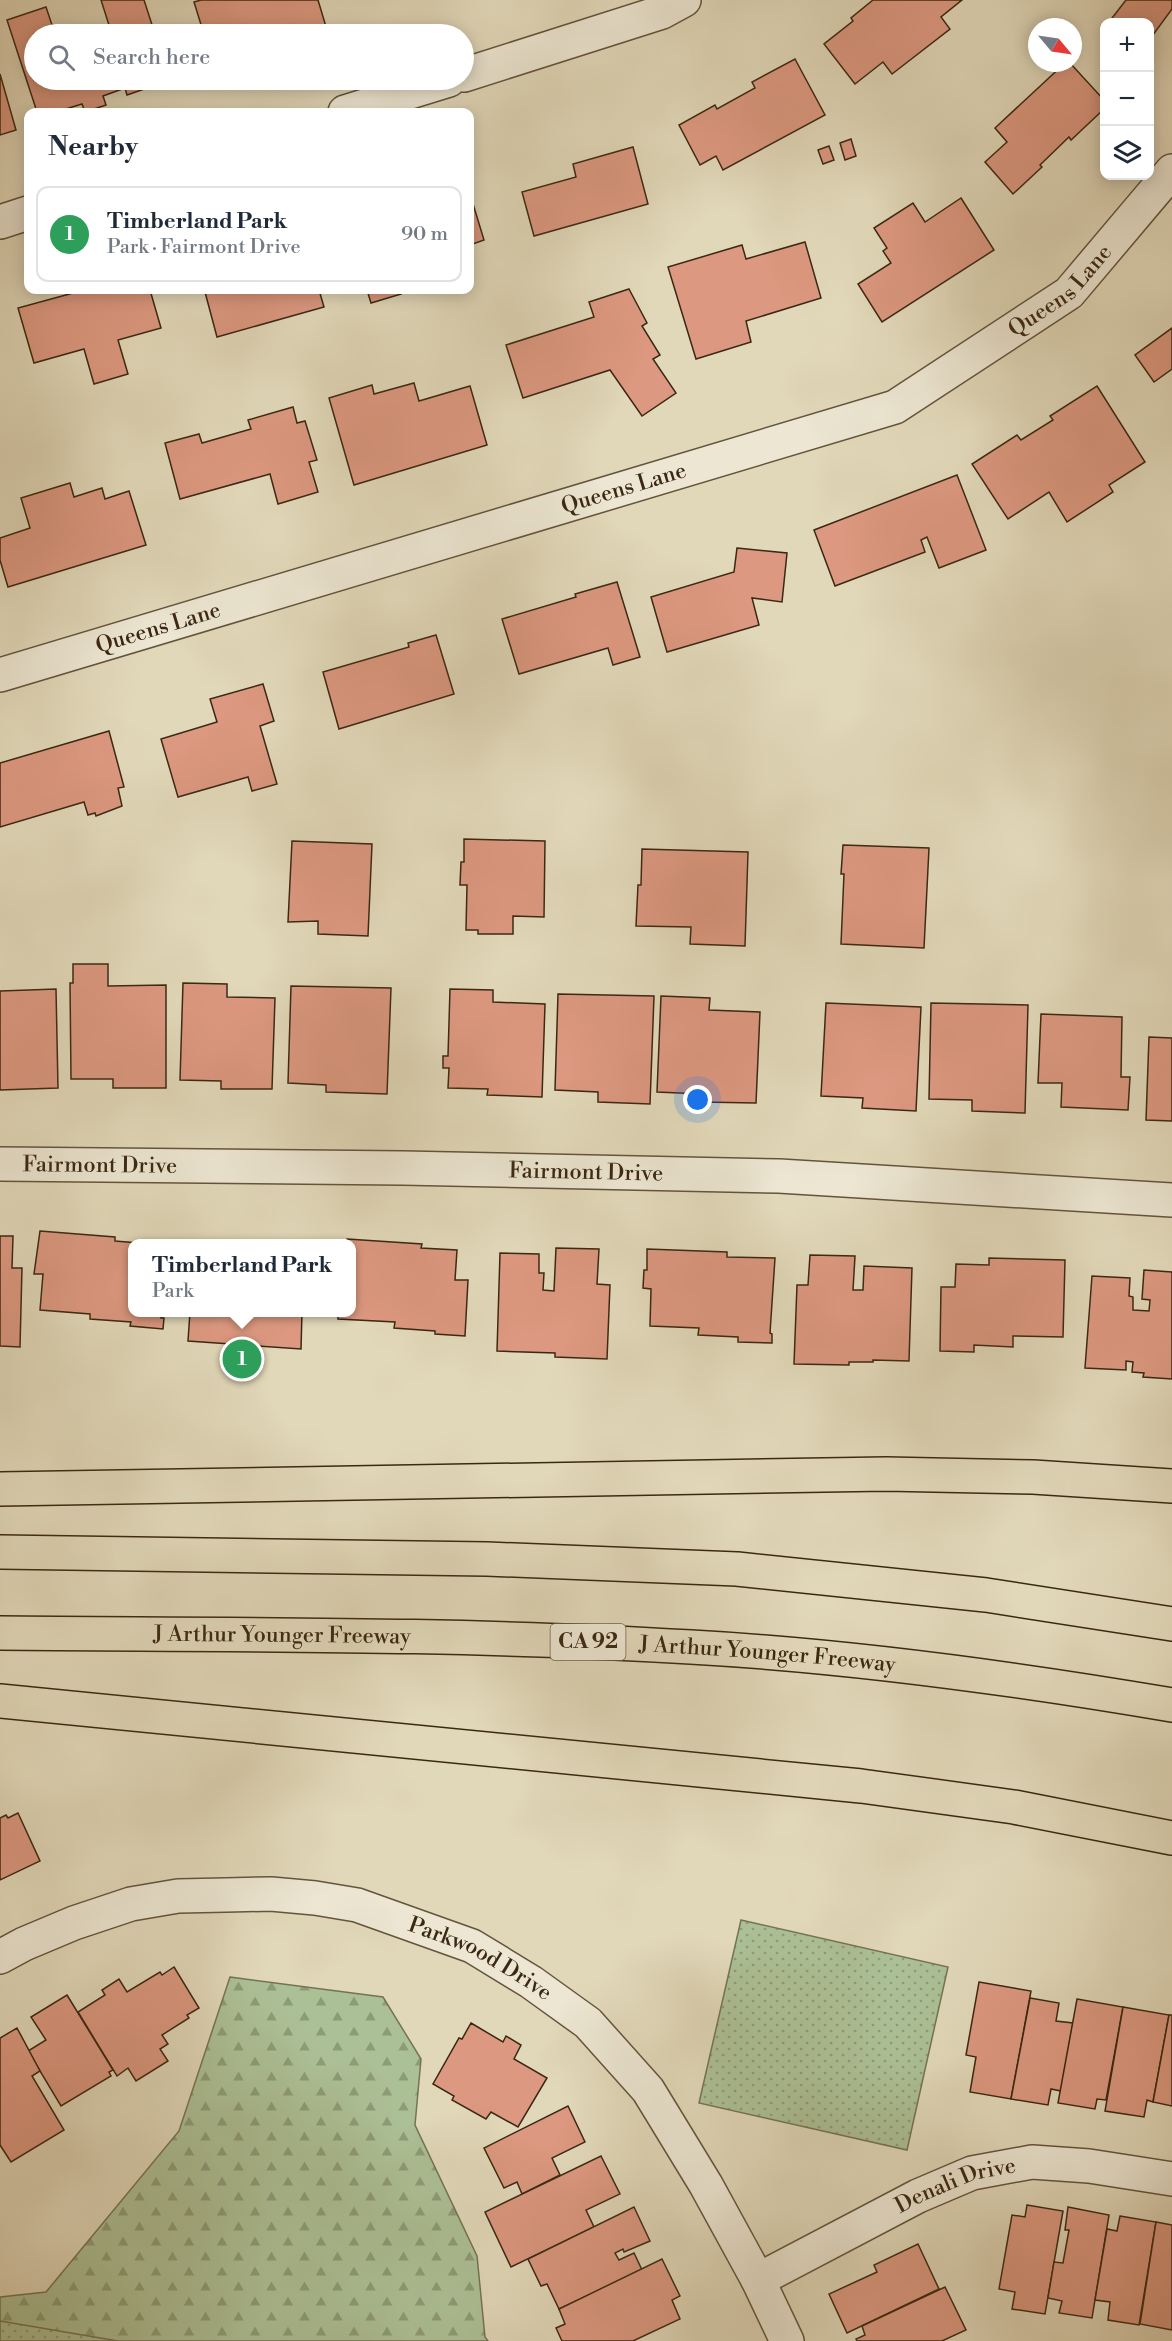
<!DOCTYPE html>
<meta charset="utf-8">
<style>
body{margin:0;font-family:"Libre Bodoni",serif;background:#f6f6f7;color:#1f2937}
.controls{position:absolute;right:18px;top:18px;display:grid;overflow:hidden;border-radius:12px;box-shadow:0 3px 15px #0003}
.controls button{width:54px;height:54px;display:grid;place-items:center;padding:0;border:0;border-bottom:2px solid #e0e1e3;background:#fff;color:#1f2937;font:30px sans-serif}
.compass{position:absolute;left:1028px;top:18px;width:54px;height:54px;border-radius:50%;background:#fff;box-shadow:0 3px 15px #0003;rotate:119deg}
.you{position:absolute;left:698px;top:1100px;width:21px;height:21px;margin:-15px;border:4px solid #fff;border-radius:50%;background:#1a73e8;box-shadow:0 0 0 9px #1a73e833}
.badge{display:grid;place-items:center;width:39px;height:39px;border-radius:50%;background:#0f766e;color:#fff;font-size:20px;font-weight:700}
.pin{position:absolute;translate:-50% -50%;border:3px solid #fff;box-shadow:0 2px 6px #0006}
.popup{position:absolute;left:128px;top:1239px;width:228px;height:78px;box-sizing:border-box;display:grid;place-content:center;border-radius:12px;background:#fff;filter:drop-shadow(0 2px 4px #0005);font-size:20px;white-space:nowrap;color:#747a83}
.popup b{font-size:22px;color:#1f2937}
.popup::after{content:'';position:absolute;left:50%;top:100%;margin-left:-12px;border:12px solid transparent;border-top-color:#fff}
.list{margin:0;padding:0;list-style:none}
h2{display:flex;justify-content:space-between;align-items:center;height:78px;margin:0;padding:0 24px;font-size:26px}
h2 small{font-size:20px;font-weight:400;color:#747a83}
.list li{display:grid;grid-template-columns:39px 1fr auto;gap:18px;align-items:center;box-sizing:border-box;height:96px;margin:0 12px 12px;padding:0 12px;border:2px solid #e0e1e3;border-radius:12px}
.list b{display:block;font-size:22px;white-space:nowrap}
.list p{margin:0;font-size:20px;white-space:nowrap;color:#747a83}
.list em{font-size:20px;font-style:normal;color:#747a83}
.icon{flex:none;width:33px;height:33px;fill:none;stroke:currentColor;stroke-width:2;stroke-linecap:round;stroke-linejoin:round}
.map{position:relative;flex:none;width:1172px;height:2341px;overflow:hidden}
.search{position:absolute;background:#fff;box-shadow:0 3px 15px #0003;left:24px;top:24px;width:450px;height:66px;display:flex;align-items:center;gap:15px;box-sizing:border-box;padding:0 21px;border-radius:33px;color:#747a83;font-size:22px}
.panel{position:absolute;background:#fff;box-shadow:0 3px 15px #0003;left:24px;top:108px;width:450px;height:186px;border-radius:12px}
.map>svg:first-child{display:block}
.forest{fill:url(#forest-firs);stroke:#747454;stroke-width:1.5}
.park{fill:url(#park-dots);stroke:#747454;stroke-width:1.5}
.building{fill:#dc9880;stroke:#3b2812;stroke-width:1.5}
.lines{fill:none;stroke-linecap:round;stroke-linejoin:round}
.minor-casing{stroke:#64543c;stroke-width:36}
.highway-casing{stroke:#3b2812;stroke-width:36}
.minor{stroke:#ece6d2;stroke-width:33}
.highway{stroke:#e1d8b9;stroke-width:33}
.labels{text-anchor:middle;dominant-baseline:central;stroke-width:4.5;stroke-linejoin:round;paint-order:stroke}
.shield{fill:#ece6d2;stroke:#70614c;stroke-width:1.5}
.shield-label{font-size:21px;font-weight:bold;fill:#3b2812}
.street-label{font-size:22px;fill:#3b2812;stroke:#ece6d2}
</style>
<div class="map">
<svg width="1172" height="2341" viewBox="0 0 1172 2341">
<defs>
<pattern id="forest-firs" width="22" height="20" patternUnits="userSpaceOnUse" patternTransform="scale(1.5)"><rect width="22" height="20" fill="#acc095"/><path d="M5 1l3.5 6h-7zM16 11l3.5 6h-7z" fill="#8d9c78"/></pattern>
<pattern id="park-dots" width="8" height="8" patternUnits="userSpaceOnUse" patternTransform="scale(1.5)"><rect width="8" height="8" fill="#acc095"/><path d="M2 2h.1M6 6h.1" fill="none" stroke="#8d9c78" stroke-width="1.8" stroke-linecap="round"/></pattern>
</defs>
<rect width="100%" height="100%" fill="#e1d8b9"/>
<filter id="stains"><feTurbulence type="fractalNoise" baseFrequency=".00333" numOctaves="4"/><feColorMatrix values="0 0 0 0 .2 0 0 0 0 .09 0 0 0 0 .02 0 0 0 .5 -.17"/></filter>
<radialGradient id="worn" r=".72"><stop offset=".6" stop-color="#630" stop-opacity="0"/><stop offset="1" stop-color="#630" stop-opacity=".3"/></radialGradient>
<!-- forest -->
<path class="forest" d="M230 1977 383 1997 421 2059 415 2125 477 2256 485 2337 488 2341H0V2297L46 2292 179 2131Z"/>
<!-- park -->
<g class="park">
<path d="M741 1920 948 1967 907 2150 699 2103Z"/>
<path d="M0 2321 118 2341H0Z"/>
</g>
<!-- building -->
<g class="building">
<path d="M101 0H144L155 34H80L109 25Z"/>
<path d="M201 0H318L327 30 313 34H197L203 31 194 2Z"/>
<path d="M873 0H962L941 17 950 29 892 74 883 62 855 84 824 44 853 21 851 18Z"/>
<path d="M1126 0H1172V9L1150 39V22H1109Z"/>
<path d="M46 7 55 34H34V80H170L127 95 125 88 103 96 106 105 85 112 82 104 56 112H37L7 20Z"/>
<path d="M795 59 825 115 723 170 716 156 700 165 679 125 715 105 717 109 755 88 752 82Z"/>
<path d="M1065 63H1070L1104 100V109L1071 140 1069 137 1040 165 1042 167 1013 194 985 162 1007 142 995 128Z"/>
<path d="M0 74 16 130 0 135Z"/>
<path d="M851 139 856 156 845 160 840 143Z"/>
<path d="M829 146 834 160 823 164 818 150Z"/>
<path d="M633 147 648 204 534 236 522 192 576 177 573 164Z"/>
<path d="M470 194 484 240 470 245Z"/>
<path d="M961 198 994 250 882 322 858 284 891 263 883 251 887 248 874 228 913 203 925 222Z"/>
<path d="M805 242 821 298 746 321 751 342 696 359 668 267 742 245 746 259Z"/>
<path d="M629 289 647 323 642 326 660 355 653 359 676 393 642 416 610 370 523 398 506 345 594 317 589 302Z"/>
<path d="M84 290H150L161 328 118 340 128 374 94 384 84 349 34 363 18 308Z"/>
<path d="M215 290H319L324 307 217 337 205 292Z"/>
<path d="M367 290H399L401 294 371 303Z"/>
<path d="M1172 328V369L1154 382 1135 355Z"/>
<path d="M414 383 419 401 470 386 487 445 354 485 329 398 372 385 374 394Z"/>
<path d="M1097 386 1145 462 1109 485 1113 492 1067 522 1049 492 1008 519 972 464 1017 435 1021 440 1053 420 1050 416Z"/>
<path d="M293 407 297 423 305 421 317 460 309 462 318 492 278 504 270 474 180 499 165 443 199 434 202 443 251 429 248 420Z"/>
<path d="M957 475 986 550 939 568 927 537 921 540 925 552 835 586 814 530Z"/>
<path d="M70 483 74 497 102 488 105 499 129 491 146 545 8 587 0 560V538L30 528 21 498Z"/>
<path d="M737 548 787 553 782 602 752 598 759 625 667 652 651 597 734 572Z"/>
<path d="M617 582 640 657 613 665 608 648 519 674 502 619 576 597 575 594Z"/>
<path d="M436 635 454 694 339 729 323 672 409 647 408 643Z"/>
<path d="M263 684 274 721 260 726 277 784 252 791 248 777 178 797 161 739 217 722 210 699Z"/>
<path d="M109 731 124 787 118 788 122 806 96 816 95 813 88 815 84 802 0 827V763Z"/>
<path d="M464 839 545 841 544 917 513 916V934H478V930H466L467 885H460L461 862H464Z"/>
<path d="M292 841 372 844 368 936 318 934V921L288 922Z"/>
<path d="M843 845 929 848 924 948 841 944 844 874H841Z"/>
<path d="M642 849 748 852 745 946 690 944 691 927 636 926 638 885H641Z"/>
<path d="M73 964H108V986L166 985V1088H113V1079H71L70 983H73Z"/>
<path d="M183 983 227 984V997L275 998 272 1089H221V1081L180 1080Z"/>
<path d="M291 986 391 988 387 1094 326 1092V1085L288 1083Z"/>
<path d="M56 989 58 1088 0 1090V991Z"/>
<path d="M450 989 493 990V1002L545 1004 542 1097 487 1095 488 1089 448 1088 449 1068H443V1056H448Z"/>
<path d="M558 994 654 996 650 1104 598 1102V1092L555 1090Z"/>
<path d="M661 996 710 998 709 1010 760 1012 756 1103 701 1102V1094L657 1092Z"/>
<path d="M826 1003 921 1007 916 1111 862 1108 863 1098 821 1096Z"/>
<path d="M931 1003 1028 1005 1025 1113 972 1111V1100L929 1099Z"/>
<path d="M1041 1014 1122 1017 1121 1077H1130L1128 1110 1061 1107 1062 1083H1038Z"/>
<path d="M1149 1037 1172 1038V1121L1146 1120Z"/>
<path d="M40 1231 115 1237V1241L152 1244H132V1312H162L161 1318H164L163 1329 130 1326 131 1322 90 1319V1314L40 1310 43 1274H34Z"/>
<path d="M0 1236H13L12 1268H22L20 1347 0 1346Z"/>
<path d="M347 1239 422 1244 421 1248 457 1250 455 1280H468L465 1336 435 1334V1331L394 1328 395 1322 338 1319V1312H352V1244H347Z"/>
<path d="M556 1248 599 1249 597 1284 610 1285 607 1359 555 1357V1353L497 1351 500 1253 539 1254V1273H544L543 1290 554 1291Z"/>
<path d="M647 1249 727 1252V1257L775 1258 770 1333 772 1334V1343L738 1342V1337L698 1335 699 1328 650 1326 651 1289 643 1288 644 1270H647Z"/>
<path d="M810 1255 855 1256 853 1290H863L864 1266 912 1268 909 1361 873 1360V1362H849V1365L794 1364 797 1285H808Z"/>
<path d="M989 1258 1065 1260 1063 1337 1013 1336V1347L974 1345V1352L940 1351 941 1287H955L956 1264 989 1265Z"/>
<path d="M1144 1270 1172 1272V1379L1143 1377 1144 1373 1132 1372 1133 1362 1126 1361V1370L1085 1368 1092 1276 1130 1278 1129 1296 1133 1297V1310L1149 1311 1150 1300 1142 1299Z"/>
<path d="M190 1312H302L301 1349 188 1341Z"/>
<path d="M18 1813 40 1861 0 1880V1818L6 1815 8 1818Z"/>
<path d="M174 1967 199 2008 187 2015 189 2018 162 2035 168 2044 160 2049 168 2061 136 2081 128 2068 117 2076 78 2012 105 1995 102 1990 119 1979 127 1992 160 1972 162 1975Z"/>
<path d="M979 1982 1031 1991 1011 2099 970 2092 976 2057 966 2055Z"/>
<path d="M67 1995 113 2070 109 2072 111 2076 61 2106 28 2051 46 2040 31 2017Z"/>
<path d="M1030 1998 1059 2003 1056 2021 1073 2023 1061 2091 1051 2089 1048 2105 1011 2099Z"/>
<path d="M1077 1999 1123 2007 1106 2100 1097 2099 1095 2109 1058 2103Z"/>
<path d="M1123 2007 1169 2015 1153 2102 1147 2100 1144 2117 1105 2111Z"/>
<path d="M1169 2015H1172V2106L1153 2102Z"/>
<path d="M471 2023 503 2042 506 2036 521 2045 514 2059 547 2078 518 2127 491 2112 486 2119 452 2100 454 2096 433 2084 459 2038 462 2039Z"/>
<path d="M17 2028 40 2071 32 2076 64 2130 11 2162 0 2145V2038Z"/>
<path d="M568 2106 585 2142 552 2158 560 2175 522 2194 517 2182 504 2188 484 2148Z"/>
<path d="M601 2156 620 2194 586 2210 594 2227 511 2267 485 2212Z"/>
<path d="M1027 2205 1063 2211 1045 2314 1012 2309 1015 2292 999 2289 1012 2215 1025 2217Z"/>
<path d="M634 2207 650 2241 624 2252 623 2249 615 2253 619 2260 634 2253 642 2270 559 2309 547 2284 541 2286 528 2259Z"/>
<path d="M1068 2207 1109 2215 1092 2318 1059 2313 1062 2301 1048 2298 1054 2262 1063 2263 1069 2230H1065Z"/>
<path d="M1120 2216 1156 2222 1139 2325 1108 2320 1110 2302 1095 2300 1107 2229 1117 2231Z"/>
<path d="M1156 2222 1172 2225V2330L1140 2324Z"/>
<path d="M918 2244 939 2289 847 2333 829 2294 877 2272 874 2265Z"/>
<path d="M662 2259 680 2296 672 2300 680 2319 633 2341H562L556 2328 565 2324 559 2309Z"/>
<path d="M945 2287 966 2330 942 2341H857L856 2339 865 2335 862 2326Z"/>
</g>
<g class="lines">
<defs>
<g id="minor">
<path d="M464 75 662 12 684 0"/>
<path d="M345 112 449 80"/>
<path d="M0 222 28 213"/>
<path id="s1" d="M0 675 895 407 1069 293 1172 171"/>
<path id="s2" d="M0 1164 403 1168 779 1176 1172 1200"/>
<path id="s3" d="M0 1957 24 1944 74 1923 131 1904 178 1896 226 1895 271 1894 315 1898 357 1905 472 1946 531 1982 588 2023 648 2090 706 2185 758 2280 787 2341"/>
<path id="s4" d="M758 2280 918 2196 972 2173 1032 2162 1089 2166 1172 2179"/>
</g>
<g id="highway">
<path d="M0 1489 886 1474 1033 1477 1172 1486"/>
<path d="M0 1552 487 1559 737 1569 986 1595 1172 1624"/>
<path id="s5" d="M0 1633C230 1635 461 1633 691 1647 852 1656 1013 1678 1172 1705"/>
<path d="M0 1701 861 1786 1014 1807 1172 1838"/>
</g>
</defs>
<!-- minor casing -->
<use href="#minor" class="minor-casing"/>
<!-- highway casing -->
<use href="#highway" class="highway-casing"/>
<!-- minor -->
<use href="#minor" class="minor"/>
<!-- highway -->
<use href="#highway" class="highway"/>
</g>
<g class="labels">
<!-- shield labels -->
<rect class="shield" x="550.5" y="1624" width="75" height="36" rx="4.5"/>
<g class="shield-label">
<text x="588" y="1642">CA 92</text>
</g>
<!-- street labels -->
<g class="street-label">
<text stroke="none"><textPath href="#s1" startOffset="1137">Queens Lane</textPath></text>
<text stroke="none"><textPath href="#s1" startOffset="651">Queens Lane</textPath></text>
<text stroke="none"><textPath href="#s1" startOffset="165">Queens Lane</textPath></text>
<text stroke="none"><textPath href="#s2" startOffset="100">Fairmont Drive</textPath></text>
<text stroke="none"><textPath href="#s2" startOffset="586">Fairmont Drive</textPath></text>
<text stroke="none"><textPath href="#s5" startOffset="282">J Arthur Younger Freeway</textPath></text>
<text stroke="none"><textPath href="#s5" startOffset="768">J Arthur Younger Freeway</textPath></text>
<text stroke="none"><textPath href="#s3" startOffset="504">Parkwood Drive</textPath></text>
<text stroke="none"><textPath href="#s4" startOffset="220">Denali Drive</textPath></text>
</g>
</g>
<rect width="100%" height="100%" filter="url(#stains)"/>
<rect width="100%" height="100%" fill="url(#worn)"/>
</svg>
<div class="controls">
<button>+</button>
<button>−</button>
<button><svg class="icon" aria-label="layers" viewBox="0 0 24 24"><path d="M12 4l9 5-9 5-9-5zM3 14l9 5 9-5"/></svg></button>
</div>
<svg class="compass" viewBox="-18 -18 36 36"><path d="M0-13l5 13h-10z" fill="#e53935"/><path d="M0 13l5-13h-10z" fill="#747a83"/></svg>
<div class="you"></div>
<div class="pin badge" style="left:242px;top:1359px;background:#2e9e5b">1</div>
<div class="popup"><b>Timberland Park</b>Park</div>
<div class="search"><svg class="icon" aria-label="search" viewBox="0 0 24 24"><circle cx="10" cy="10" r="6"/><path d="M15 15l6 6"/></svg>Search here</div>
<section class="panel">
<h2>Nearby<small></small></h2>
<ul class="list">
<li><span class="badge" style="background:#2e9e5b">1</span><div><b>Timberland Park</b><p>Park · Fairmont Drive</p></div><em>90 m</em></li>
</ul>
</section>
</div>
